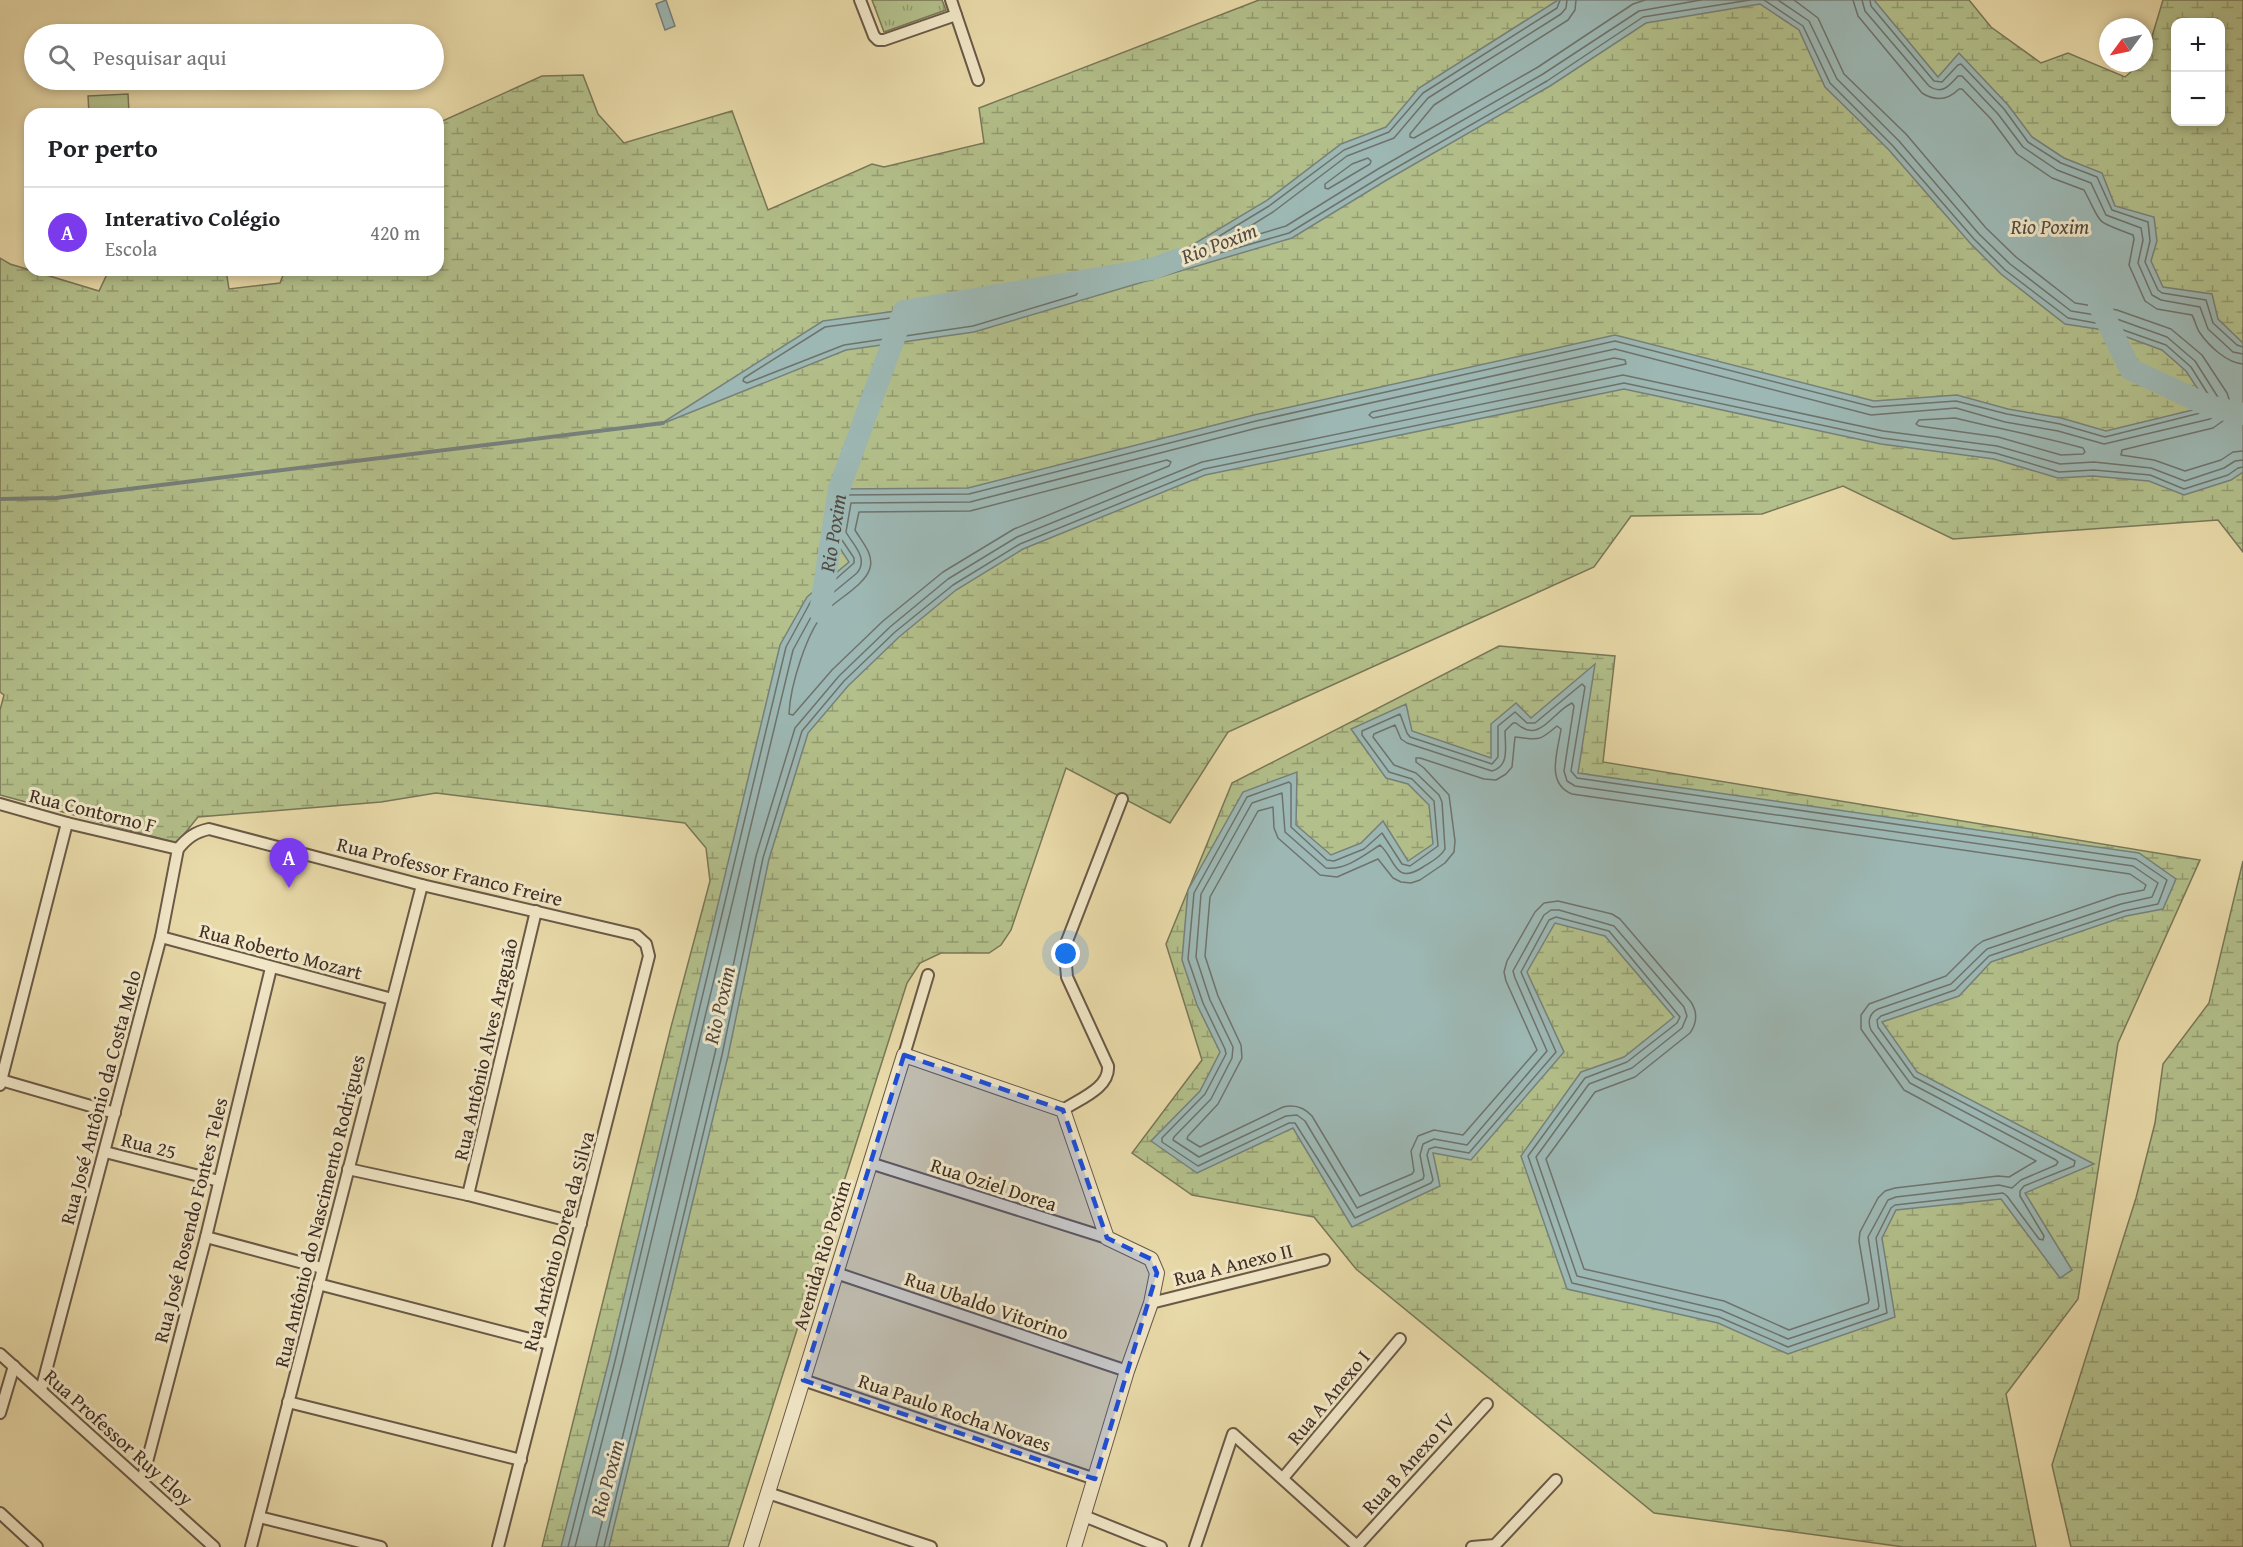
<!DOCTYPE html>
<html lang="pt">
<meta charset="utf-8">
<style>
body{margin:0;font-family:"Gentium Book Plus",serif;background:#f2f2f2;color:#202124}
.controls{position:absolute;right:18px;top:18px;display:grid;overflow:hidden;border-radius:12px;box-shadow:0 3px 9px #0003}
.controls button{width:54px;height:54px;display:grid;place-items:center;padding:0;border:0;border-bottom:2px solid #e0e0e0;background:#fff;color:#202124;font:30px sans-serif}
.compass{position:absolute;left:2099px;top:18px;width:54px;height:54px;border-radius:50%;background:#fff;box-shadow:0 3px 9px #0003;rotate:237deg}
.you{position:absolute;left:1066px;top:954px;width:21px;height:21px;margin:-15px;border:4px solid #fff;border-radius:50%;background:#1a73e8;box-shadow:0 0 0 9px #1a73e833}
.badge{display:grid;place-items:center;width:39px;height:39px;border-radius:50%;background:#7c3aed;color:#fff;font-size:20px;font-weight:700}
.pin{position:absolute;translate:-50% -50px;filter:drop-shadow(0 2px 3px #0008)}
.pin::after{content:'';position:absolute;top:32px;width:21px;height:18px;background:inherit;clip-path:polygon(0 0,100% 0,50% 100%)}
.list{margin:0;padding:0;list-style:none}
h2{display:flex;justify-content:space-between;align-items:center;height:78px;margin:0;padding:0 24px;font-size:26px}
h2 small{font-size:20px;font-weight:400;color:#757577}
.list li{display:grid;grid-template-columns:39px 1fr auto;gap:18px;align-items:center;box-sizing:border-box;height:90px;padding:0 24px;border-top:2px solid #e0e0e0}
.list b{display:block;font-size:22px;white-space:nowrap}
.list p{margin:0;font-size:20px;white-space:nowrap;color:#757577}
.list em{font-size:20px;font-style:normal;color:#757577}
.icon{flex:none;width:33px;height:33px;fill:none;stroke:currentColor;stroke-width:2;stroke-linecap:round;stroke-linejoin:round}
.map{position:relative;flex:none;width:2243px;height:1547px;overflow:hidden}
.search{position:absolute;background:#fff;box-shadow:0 3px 9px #0003;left:24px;top:24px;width:420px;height:66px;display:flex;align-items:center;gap:15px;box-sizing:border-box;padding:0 21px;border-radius:33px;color:#757577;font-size:22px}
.panel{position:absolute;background:#fff;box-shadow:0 3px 9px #0003;left:24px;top:108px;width:420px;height:168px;border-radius:18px}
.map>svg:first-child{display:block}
.grass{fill:url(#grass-tufts);stroke:#797758;stroke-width:1.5}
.wetland{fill:url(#wetland-marsh);stroke:#797758;stroke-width:1.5;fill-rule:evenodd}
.park{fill:#b3c08b;stroke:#797758;stroke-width:1.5}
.water{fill:#9db8b4;stroke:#77817b;stroke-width:1.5}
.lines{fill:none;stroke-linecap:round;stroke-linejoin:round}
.shore{stroke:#6e736d;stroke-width:1.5}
.stream{stroke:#77817b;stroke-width:4}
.river{stroke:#9db8b4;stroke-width:22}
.minor-casing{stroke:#6a5947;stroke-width:14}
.tertiary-casing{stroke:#6a5947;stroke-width:16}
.minor{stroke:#f1e7c7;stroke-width:10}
.tertiary{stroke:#f1e7c7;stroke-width:14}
.marked{fill:#1d4ed8;fill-opacity:0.2;stroke:#1d4ed8;stroke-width:4.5;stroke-dasharray:12 8;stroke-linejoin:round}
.labels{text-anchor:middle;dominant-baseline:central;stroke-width:6;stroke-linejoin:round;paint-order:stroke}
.street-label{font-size:20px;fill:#3f2e26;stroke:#f1e7c7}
.water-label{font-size:21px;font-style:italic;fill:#524a42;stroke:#f1e7c7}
</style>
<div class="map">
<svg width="2243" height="1547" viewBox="0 0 2243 1547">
<defs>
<pattern id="grass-tufts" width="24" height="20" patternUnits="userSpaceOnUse" patternTransform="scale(1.5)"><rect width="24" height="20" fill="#b3c08b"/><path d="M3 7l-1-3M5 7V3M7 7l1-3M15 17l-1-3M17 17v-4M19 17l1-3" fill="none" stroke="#939c71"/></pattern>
<pattern id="wetland-marsh" width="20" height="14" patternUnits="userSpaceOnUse" patternTransform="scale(1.5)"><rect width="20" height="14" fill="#b3c08b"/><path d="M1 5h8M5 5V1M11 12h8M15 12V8" fill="none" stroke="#939c71"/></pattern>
</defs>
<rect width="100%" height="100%" fill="#e9daa9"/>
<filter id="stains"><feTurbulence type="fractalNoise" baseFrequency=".00333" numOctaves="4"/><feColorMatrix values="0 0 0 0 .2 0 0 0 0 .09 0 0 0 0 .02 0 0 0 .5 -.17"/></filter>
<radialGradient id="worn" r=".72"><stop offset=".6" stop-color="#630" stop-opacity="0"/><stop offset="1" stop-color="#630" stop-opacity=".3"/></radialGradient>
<!-- grass -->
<path class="grass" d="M872 0H942L946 10 884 32Z"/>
<!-- wetland -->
<g class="wetland">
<path d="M1259 0H1969L1991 27 2041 63 2068 53 2125 77 2141 63H2144L2163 0H2243V552L2218 520 1953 539 1843 486 1762 514 1631 516 1594 567 1228 732 1170 823 1066 768 1011 930 1001 945 989 953H941L920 963 907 983 728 1547H542L671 1027 710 881 706 848 685 823 436 793 381 802 198 817 177 843 0 795V710L4 695 0 692V258L10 264 99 291 109 270H226L229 289 280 283 285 270H438V123L542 76 583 75 598 114 624 143 732 111 768 210 872 164 884 167 984 143 979 108ZM2176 22H2220V122H2176Z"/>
<path d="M1499 646 1615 656 1603 762 2200 860 2118 1043 2078 1299 2006 1394 2036 1547H1904L1654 1513 1356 1269 1314 1217 1192 1195 1132 1153 1202 1060 1166 944 1232 783Z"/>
<path d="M2243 861V1547H2071L2052 1465 2136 1198 2155 1123 2163 1064 2209 1003Z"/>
</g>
<!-- park -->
<path class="park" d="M128 94 129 113 89 114 88 96Z"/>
<!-- water -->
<g class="water">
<path d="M666 0 675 26 665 30 656 4Z"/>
<path d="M1558 0H1874L1938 77 1959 53 2008 105 2032 137 2064 158 2102 173 2115 206 2154 217 2157 241 2151 261 2163 287 2212 294 2218 319 2243 343V472L2231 480 2184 495 2149 481 2093 476 2058 478 1994 459 1881 444 1624 389 1205 475 1023 549 956 590 899 637 848 686 808 733 769 859 728 1056 609 1547H561L609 1360 780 645 807 597 849 562 832 536 839 489 968 488 1254 415 1615 335 1874 401 1957 395 2008 409 2061 418 2106 431 2209 406 2186 371 2162 350 2110 331 2065 324 2001 274 1970 243 1889 150 1825 87 1799 30 1760 4 1646 23 1550 86 1385 181 1292 238 974 332 846 350 659 425 823 321 1006 296 1152 269 1266 201 1341 144 1386 127 1419 88Z"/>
<path d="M1595 664 1578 773 2139 853 2176 879 2163 909 2126 916 1991 962 1959 996 1882 1022 1917 1072 2094 1164 2025 1193 2072 1270 2060 1278 2001 1199 1896 1210 1882 1238 1895 1317 1788 1354 1718 1323 1567 1289 1521 1156 1581 1072 1624 1057 1674 1017 1605 936 1555 923 1527 972 1564 1052 1471 1160 1433 1153 1440 1186 1352 1227 1293 1128 1197 1173 1151 1141 1200 1091 1220 1052 1197 1005 1182 960 1188 890 1243 792 1297 772 1296 825 1331 855 1361 843 1383 821 1408 861 1433 844 1429 805 1408 784 1386 778 1351 729 1406 704 1412 731 1491 758V724L1516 703 1531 718Z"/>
</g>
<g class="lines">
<!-- shore -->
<g class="shore">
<path d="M1560 0 1557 8 1423 93 1389 132 1344 150 1269 206 1183 258 1182 262 1185 263 1289 233 1382 176 1547 81 1643 17 1750 0"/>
<path d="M1567 0 1566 8 1561 14 1428 98 1394 138 1347 156 1273 212 1236 235 1235 239 1239 240 1286 226 1378 169 1543 74 1639 11 1701 0"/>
<path d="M1576 0 1575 10 1568 20 1434 105 1410 134V137L1414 138 1538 67 1633 4 1645 0"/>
<path d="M1794 0 1818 18 1844 74 1906 134 1986 228 2016 257 2075 303 2117 310 2171 329 2202 355 2227 393 2230 402 2227 418 2213 428 2122 450 2121 455 2154 460 2185 471 2221 460 2233 452 2243 451"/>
<path d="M1853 0 1858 16 1922 93C1936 102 1948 100 1959 89H1962L1991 119 2017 154 2052 178 2084 190C2104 227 2092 219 2133 235L2134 239 2129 265 2145 301 2157 309 2192 315C2195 320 2196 327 2200 333 2209 346 2227 363 2243 364"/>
<path d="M1862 0 1865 11 1929 86C1942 95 1949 86 1958 76H1962L1998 114 2023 147 2057 170 2091 183 2106 215 2141 228 2143 240 2138 263 2152 295 2161 300 2200 307 2208 329 2233 352 2243 354"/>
<path d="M1870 0 1871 6 1934 81 1942 82 1958 65 1961 64 2004 109 2028 142 2061 163 2097 177 2112 210 2148 222 2150 241 2145 262 2158 290 2162 293 2206 300 2213 323 2237 345 2243 347"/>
<path d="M1368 158 1371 161 1370 164 1328 189 1325 188V184L1352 164Z"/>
<path d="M1075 290 1078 292 1076 295 973 326 844 345 747 383 743 381 744 378 825 327 1007 302Z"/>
<path d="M1614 358 1625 360 1626 364 1373 418 1369 415 1372 412Z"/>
<path d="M1955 418C1998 429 2041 436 2083 448L2085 452 2083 454 2061 455 1998 437 1919 426 1916 424 1919 420Z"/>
<path d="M1167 460 1171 462 1169 466 1014 529 943 572 883 621 832 670 793 715 789 714C790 687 807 629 827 610 838 599 866 584 870 568 874 554 862 542 855 530L859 512 970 511Z"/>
<path d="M1582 684 1585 687 1571 771 1577 778 2136 859 2167 880 2158 904 2124 911 1989 956 1955 990 1881 1016 1877 1020 1878 1027 1914 1077 2075 1161 2074 1166 2024 1186 2020 1191V1196L2044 1236 2043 1240 2039 1239 2007 1196 2003 1193 1895 1205 1891 1208 1876 1238 1887 1313 1788 1347 1719 1317 1572 1283 1528 1156 1585 1078 1627 1062 1677 1023 1680 1017 1609 931 1556 917 1549 920 1521 972 1556 1052 1469 1153 1435 1147 1429 1149 1427 1155 1433 1180 1431 1183 1355 1218 1295 1123H1289L1198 1166 1162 1142V1138L1205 1094 1226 1054 1225 1049 1203 1003 1188 959 1194 893 1247 797 1289 782 1291 784V827L1327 860 1334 861 1364 849 1382 833 1402 864 1410 866 1438 846 1434 801 1412 779 1389 772 1362 735V731L1400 714 1407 733 1410 737 1492 764 1498 757V726L1515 712 1527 723H1535Z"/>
<path d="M1572 703 1574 706 1564 771 1567 781 1575 786 2133 866 2158 883 2152 897 2121 904 1987 949 1951 984 1878 1009C1870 1013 1867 1021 1871 1030L1910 1083 2056 1160 2058 1162 2056 1165 2021 1180 2012 1188 1999 1185 1896 1197 1888 1200 1868 1237 1879 1306 1878 1309 1788 1339 1721 1310 1577 1276 1536 1157 1589 1084 1632 1068 1682 1028 1687 1016 1684 1007 1614 926 1559 910H1551L1544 915 1513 971 1515 978 1547 1051 1467 1145 1434 1139 1423 1144 1420 1155 1424 1176 1423 1179 1357 1208 1305 1121 1297 1115 1286 1116 1199 1157 1173 1140 1174 1137 1211 1099 1232 1058 1233 1047 1210 1000 1196 957 1201 894 1252 803 1282 793 1285 832 1326 868C1345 871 1366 854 1380 845 1396 859 1394 886 1423 867 1431 862 1441 857 1445 849L1442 802 1439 795 1416 773 1394 765 1373 737 1374 734 1395 725 1401 739 1407 743 1492 771C1510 766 1505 746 1505 731L1513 723H1516C1540 745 1552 712 1572 703Z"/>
<path d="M1557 726 1561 729C1558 751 1545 783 1572 794L2130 874 2146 885 2144 890 2118 895 1983 941 1976 946 1946 976 1869 1004 1861 1015V1029L1904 1090 2036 1161 2009 1177 1998 1176 1895 1188 1885 1191 1878 1198 1860 1232 1859 1241 1869 1300 1868 1303 1789 1330 1724 1301 1584 1269 1546 1159 1595 1092 1635 1077 1690 1033C1697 1023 1698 1013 1691 1002L1620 919 1612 914 1558 901 1544 903 1535 912 1507 961 1504 972 1506 981 1537 1050 1463 1135 1434 1130 1418 1136 1411 1151 1414 1171 1412 1174 1360 1196 1312 1116C1304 1107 1295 1104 1283 1107L1200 1147 1187 1139 1188 1136 1218 1104 1242 1058 1241 1045 1218 996 1205 956 1210 897 1258 811 1273 807 1274 828 1278 838 1320 875 1337 877 1378 859 1393 878 1401 882 1411 883 1420 880 1445 863 1454 852 1455 841 1449 795 1424 768 1416 762V758H1420L1484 779 1496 780 1506 774 1512 767 1515 737C1539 739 1537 743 1557 726Z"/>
<path d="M568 1547 615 1361 786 647 811 601 854 563V558L838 534 845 495 969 494 1256 421 1615 341 1873 407 1956 401 2007 414 2060 424 2105 437 2212 410 2213 402 2191 367 2166 345 2112 326 2068 318 2005 270 1974 239 1893 146 1830 83 1803 26 1764 0"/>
<path d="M575 1547 622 1363 793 650 817 606 857 573C869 558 853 545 846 532L851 503 970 502 1257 428 1615 349 1871 415 1956 408 2005 422 2058 431 2104 444 2210 419 2219 413 2221 402 2195 361 2167 337 2114 318 2071 311 2010 264 1979 234 1899 141 1837 79 1809 21 1778 0"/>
<path d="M596 1547 715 1053 756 856 795 728 839 676 890 627 948 579 1017 537 1202 462 1623 375 1883 431 1997 446 2060 464 2094 462 2151 468 2185 481 2224 468 2235 461 2243 460"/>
<path d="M604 1547 722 1055 763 858 802 731 844 681 895 632 953 585 1020 544 1204 469 1624 383 1882 438 1995 453 2059 472 2094 470 2150 475 2184 489 2228 475 2238 468 2243 467"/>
</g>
<!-- stream -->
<path class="stream" d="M0 499 56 498 663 423"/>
<!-- river -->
<g class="river">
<path d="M2099 305 2130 369 2209 406 2243 414"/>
<path id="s1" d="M820 612 839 489 904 311 1152 269 1179 259"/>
</g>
<defs>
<g id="minor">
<path d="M860 0 874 36 878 40H884L956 15"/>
<path d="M951 0 978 80"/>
<path d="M0 804 67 823 178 849"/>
<path d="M161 937 392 999"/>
<path d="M904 1055 928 975"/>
<path d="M1 1080 115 1113"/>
<path d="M0 1085 67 823"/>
<path d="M1063 1110C1079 1099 1110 1088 1108 1066L1067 977 1065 953 1067 941 1122 799"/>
<path d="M105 1152 219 1181"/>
<path d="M870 1163 1107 1238"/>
<path d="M348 1169 468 1195 581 1224"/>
<path d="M468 1195 536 911"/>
<path d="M206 1237 322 1268"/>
<path d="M836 1273 1127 1371"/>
<path d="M318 1284 549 1344"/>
<path d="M1151 1303 1324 1260"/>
<path d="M0 1354 214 1547"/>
<path d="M803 1380 1095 1479"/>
<path d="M41 1390 161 937 178 849C187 838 195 832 209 829L422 885 636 935 646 944 649 956 498 1547"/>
<path d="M288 1402 521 1460"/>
<path d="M0 1413 14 1366"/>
<path d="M1283 1478 1400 1339"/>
<path d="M142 1481 206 1237 271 968"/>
<path d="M768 1493 931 1547"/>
<path d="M0 1513 37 1547"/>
<path d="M1084 1516 1161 1547"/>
<path d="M259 1517 381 1547"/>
<path d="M1357 1546 1487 1404"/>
<path d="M251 1547 422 885"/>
<path d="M1195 1547 1233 1434 1358 1547"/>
<path d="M1472 1547 1495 1545 1556 1480"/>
</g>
<path id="tertiary" d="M751 1547 904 1055 1063 1110 1107 1238 1151 1259 1157 1273 1151 1303 1127 1371 1074 1547"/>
</defs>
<!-- minor casing -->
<use href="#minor" class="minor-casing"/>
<!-- tertiary casing -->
<use href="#tertiary" class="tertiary-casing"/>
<!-- minor -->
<use href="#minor" class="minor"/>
<!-- tertiary -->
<use href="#tertiary" class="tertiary"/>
</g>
<!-- marked area -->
<path class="marked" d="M904 1055 1063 1110 1107 1238 1151 1259 1157 1273 1095 1479 803 1380Z"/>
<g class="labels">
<!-- street labels -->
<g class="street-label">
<text transform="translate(93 810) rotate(14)">Rua Contorno F</text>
<text transform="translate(450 871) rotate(14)">Rua Professor Franco Freire</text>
<text transform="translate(281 951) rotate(15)">Rua Roberto Mozart</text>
<text transform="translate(485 1049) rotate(-77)">Rua Antônio Alves Araguão</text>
<text transform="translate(100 1097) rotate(-75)">Rua José Antônio da Costa Melo</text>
<text transform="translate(149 1145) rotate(14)">Rua 25</text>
<text transform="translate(994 1184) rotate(18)">Rua Oziel Dorea</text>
<text transform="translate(319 1211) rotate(-76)">Rua Antônio do Nascimento Rodrigues</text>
<text transform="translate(190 1220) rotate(-76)">Rua José Rosendo Fontes Teles</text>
<text transform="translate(558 1241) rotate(-75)">Rua Antônio Dorea da Silva</text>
<text transform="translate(821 1255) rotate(-73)">Avenida Rio Poxim</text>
<text transform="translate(1233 1264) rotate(-14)">Rua A Anexo II</text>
<text transform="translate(987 1305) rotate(19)">Rua Ubaldo Vitorino</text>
<text transform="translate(1328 1397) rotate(-50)">Rua A Anexo I</text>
<text transform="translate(955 1412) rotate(19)">Rua Paulo Rocha Novaes</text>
<text transform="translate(119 1437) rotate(42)">Rua Professor Ruy Eloy</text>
<text transform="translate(1408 1463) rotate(-48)">Rua B Anexo IV</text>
</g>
<!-- water labels -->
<g class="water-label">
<text x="2050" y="226">Rio Poxim</text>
<text transform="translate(1219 243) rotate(-21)">Rio Poxim</text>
<text stroke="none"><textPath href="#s1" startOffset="80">Rio Poxim</textPath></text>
<text transform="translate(719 1005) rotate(-77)">Rio Poxim</text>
<text transform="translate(607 1478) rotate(-75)">Rio Poxim</text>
</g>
</g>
<rect width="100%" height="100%" filter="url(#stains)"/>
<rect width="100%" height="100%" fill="url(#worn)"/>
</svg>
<div class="controls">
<button>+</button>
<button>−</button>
</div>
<svg class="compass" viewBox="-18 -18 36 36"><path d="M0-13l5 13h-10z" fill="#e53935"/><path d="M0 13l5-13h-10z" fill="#757577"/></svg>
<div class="you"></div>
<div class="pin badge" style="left:289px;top:888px">A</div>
<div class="search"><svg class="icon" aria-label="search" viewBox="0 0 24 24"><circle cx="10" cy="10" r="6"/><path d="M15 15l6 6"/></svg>Pesquisar aqui</div>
<section class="panel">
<h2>Por perto<small></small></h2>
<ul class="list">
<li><span class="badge">A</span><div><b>Interativo Colégio</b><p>Escola</p></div><em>420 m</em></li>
</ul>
</section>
</div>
